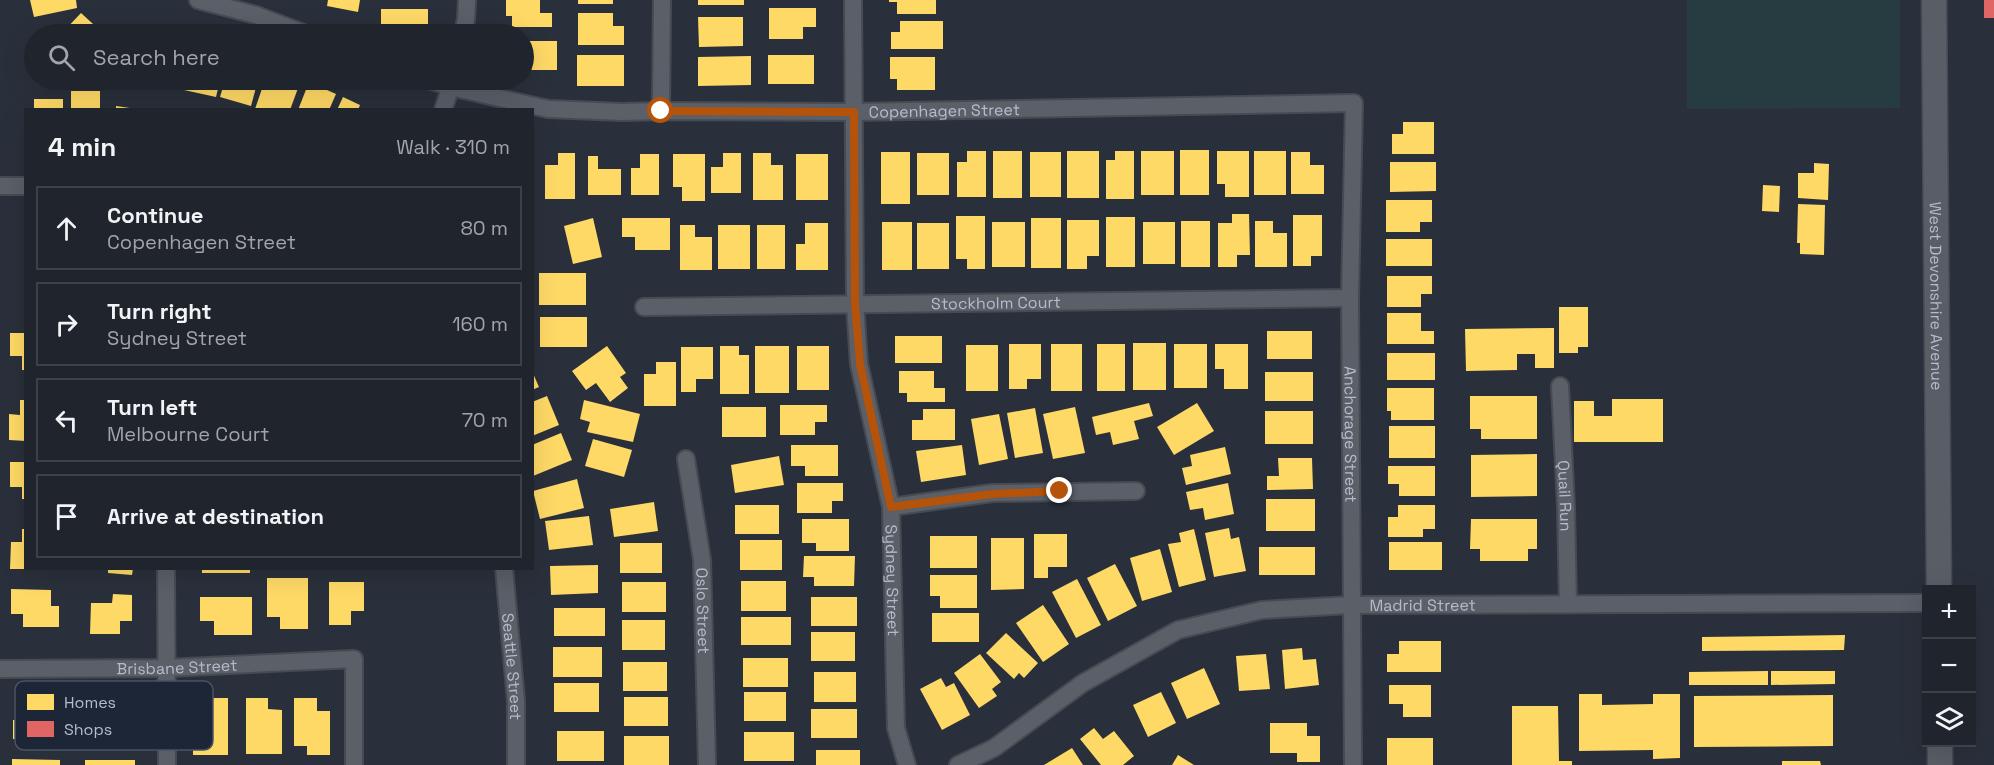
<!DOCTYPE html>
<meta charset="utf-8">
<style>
body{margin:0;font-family:"Space Grotesk",sans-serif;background:#2d3038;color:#f1f3f6}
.controls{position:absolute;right:18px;bottom:18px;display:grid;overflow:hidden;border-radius:0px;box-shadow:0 6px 24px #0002}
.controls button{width:54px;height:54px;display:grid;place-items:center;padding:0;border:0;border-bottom:2px solid #3d4148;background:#20242c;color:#f1f3f6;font:30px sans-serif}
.stop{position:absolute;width:18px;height:18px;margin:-14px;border:4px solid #b45309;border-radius:50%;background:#fff}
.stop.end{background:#b45309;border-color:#fff;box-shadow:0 2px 6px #0008}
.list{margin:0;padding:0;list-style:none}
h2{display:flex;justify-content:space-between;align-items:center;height:78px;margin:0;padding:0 24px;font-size:26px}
h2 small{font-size:20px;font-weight:400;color:#a2a4a9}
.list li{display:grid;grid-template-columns:39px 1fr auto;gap:18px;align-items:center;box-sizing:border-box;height:84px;margin:0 12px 12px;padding:0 12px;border:2px solid #3d4148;border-radius:0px}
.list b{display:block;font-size:22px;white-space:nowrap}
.list p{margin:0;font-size:20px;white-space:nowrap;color:#a2a4a9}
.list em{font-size:20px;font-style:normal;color:#a2a4a9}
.icon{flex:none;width:33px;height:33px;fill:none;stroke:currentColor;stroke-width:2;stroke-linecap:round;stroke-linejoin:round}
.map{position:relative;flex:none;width:1994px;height:765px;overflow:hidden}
.search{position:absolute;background:#20242c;box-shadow:0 6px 24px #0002;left:24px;top:24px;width:510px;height:66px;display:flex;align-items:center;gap:15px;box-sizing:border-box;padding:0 21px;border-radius:33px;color:#a2a4a9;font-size:22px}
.panel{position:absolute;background:#20242c;box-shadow:0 6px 24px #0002;left:24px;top:108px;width:510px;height:462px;border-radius:0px}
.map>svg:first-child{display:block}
.green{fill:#263c41}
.homes{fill:#ffd966}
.shops{fill:#e06666}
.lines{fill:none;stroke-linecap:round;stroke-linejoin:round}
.street-casing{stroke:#464b53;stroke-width:20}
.secondary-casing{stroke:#464b53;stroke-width:27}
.street{stroke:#5a5f68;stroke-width:16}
.secondary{stroke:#595e66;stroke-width:24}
.route{stroke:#b45309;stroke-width:8}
.labels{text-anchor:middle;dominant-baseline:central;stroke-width:6;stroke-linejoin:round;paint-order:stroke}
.street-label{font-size:16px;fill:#b4bccc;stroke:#1c2636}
.key{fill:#1c2636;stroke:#4a5363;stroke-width:1.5}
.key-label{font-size:16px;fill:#b4bccc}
</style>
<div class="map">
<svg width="1994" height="765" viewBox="0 0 1994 765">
<rect width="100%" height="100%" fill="#2a303b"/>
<!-- green -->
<path class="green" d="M1687 0H1900V108L1687 109Z"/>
<!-- homes -->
<g class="homes">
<path d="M30 0H76L77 8 34 17Z"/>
<path d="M328 0H360L358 12 327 6Z"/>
<path d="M506 0H540V13H552V27H512V16H506Z"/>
<rect x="578" y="0" width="35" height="4"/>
<rect x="698" y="0" width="46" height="5"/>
<path d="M889 0H936V14H897V2H889Z"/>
<path d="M769 8H816V27H803V39H769Z"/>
<rect x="381" y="9" width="47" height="25"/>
<path d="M81 13 104 34H61Z"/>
<path d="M578 13H613V26H624V45H578Z"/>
<path d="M698 17H743V46L699 47Z"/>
<path d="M900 21H943V49H891V32H900Z"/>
<rect x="524" y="41" width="33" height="29"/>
<rect x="577" y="55" width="47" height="31"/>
<rect x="768" y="55" width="46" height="29"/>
<path d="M751 56V85L698 86V57Z"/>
<path d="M890 57H935V90H897V79H890Z"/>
<path d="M166 80H181L180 83Z"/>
<path d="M187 80H220L216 97 184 90Z"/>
<path d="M225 80H258L251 106 220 97Z"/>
<path d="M265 80H301L290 110 255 109Z"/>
<path d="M309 82 336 94 329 110H298Z"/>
<rect x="71" y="91" width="29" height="19"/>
<path d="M343 97 360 105 358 110H337Z"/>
<rect x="34" y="99" width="29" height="11"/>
<path d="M116 106 130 108V110H116Z"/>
<path d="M1403 122H1434V154H1392V134H1403Z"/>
<rect x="1180" y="150" width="29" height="45"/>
<path d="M967 151H986V197H957V162H967Z"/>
<rect x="993" y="151" width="29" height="47"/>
<rect x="1067" y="151" width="32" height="47"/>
<path d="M1115 151H1134V199H1106V160H1115Z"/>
<rect x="1141" y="151" width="33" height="44"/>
<path d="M1217 151H1249V197H1225V184H1217Z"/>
<rect x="1254" y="151" width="32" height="44"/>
<rect x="881" y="152" width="29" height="52"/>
<rect x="1030" y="152" width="31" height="45"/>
<path d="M1291 152H1310V165H1324V194H1291Z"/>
<path d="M558 153H575V199H545V165H558Z"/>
<path d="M723 153H741V193H711V167H723Z"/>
<path d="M753 153H771V165H783V200H753Z"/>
<rect x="917" y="153" width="32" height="42"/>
<path d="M640 154H659V195H631V168H640Z"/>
<path d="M673 154H705V201H682V187H673Z"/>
<rect x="796" y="154" width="32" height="46"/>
<path d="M588 156H598V169H621V195H588Z"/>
<path d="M1390 162H1436V191L1390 192Z"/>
<path d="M1814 163 1829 164 1828 200 1798 198V173H1814Z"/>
<path d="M1763 185 1780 186 1779 212 1762 211Z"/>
<path d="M1386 200H1432V222H1420V232H1386Z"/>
<path d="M1798 204 1825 205 1824 255 1800 254V243H1797Z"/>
<path d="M1232 214H1249L1250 255H1237V267H1218V223H1232Z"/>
<path d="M1293 215H1322V256H1311V266H1293Z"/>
<path d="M956 216H985V269H967V259H956Z"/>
<rect x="1106" y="217" width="29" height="50"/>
<path d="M593 218 602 257 573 264 564 226Z"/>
<path d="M622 218H670V250H635V237H622Z"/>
<rect x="1031" y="218" width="30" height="50"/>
<path d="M1067 220H1099V256H1087V269H1067Z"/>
<rect x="1181" y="221" width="29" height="46"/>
<path d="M1255 221H1273V233H1287V267H1255Z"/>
<rect x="882" y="222" width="30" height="48"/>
<rect x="992" y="222" width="33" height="45"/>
<rect x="1143" y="222" width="32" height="42"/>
<path d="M805 223H828V270H796V244H805Z"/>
<rect x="917" y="223" width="32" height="46"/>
<path d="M680 225H695V237H712V270H680Z"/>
<rect x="718" y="225" width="32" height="44"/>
<rect x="757" y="225" width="28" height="44"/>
<rect x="1386" y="239" width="46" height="27"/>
<rect x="539" y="273" width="47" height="32"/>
<path d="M1387 276H1432V294H1421V307H1387Z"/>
<path d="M1559 307H1588V347H1578V353H1559Z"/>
<path d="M1387 313H1421V331H1434V344H1387Z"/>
<rect x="540" y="317" width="47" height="30"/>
<path d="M1554 328V368H1535V354H1517V370L1466 371 1465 329Z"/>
<rect x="1267" y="331" width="45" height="28"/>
<path d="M10 333H26V370H22V356H10Z"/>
<rect x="895" y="336" width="47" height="27"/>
<rect x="1133" y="343" width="33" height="47"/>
<path d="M1009 344H1041V379H1027V389H1009Z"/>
<rect x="1051" y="344" width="31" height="47"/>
<rect x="1097" y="344" width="28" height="47"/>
<rect x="1174" y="344" width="33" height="44"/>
<path d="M1215 344H1248V389H1224V369H1215Z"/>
<rect x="966" y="345" width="32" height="46"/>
<path d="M607 346 626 373 620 377 628 388 610 402 596 383 586 390 572 371Z"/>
<path d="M720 346H739V355H749V394H720Z"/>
<rect x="755" y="346" width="34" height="47"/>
<rect x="797" y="346" width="32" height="44"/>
<path d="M681 347H713V379H696V392H681Z"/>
<rect x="1387" y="353" width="48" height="27"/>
<path d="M656 362H676V406H644V374H656Z"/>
<path d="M532 371 539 387 532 390Z"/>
<path d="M899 371H934V388H945V402H907V393H899Z"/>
<rect x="1265" y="372" width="48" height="29"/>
<path d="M1387 388H1434V420H1391V411H1387Z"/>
<path d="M547 396 559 425 532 436V402Z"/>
<path d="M1470 396H1537V439H1481V429H1470Z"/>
<path d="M1612 399H1663V442H1574V401H1594V416H1612Z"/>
<path d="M20 400H26V441L9 440V414L20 415Z"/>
<path d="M584 400 640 414 633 442 587 432 590 422 580 419Z"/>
<path d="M1149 403 1153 416 1134 421 1139 439 1113 445 1110 432 1096 435 1092 417Z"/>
<path d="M1197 403 1214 431 1174 455 1157 427Z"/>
<path d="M780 405H827V422H815V435H780Z"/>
<rect x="722" y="407" width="44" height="30"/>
<path d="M1075 407 1085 453 1053 459 1043 414Z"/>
<path d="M1035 408 1043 453 1015 458 1007 413Z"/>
<path d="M923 409H955V440H912V420H923Z"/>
<rect x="1265" y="411" width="48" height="33"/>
<path d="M999 414 1008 459 979 465 971 419Z"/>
<rect x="1389" y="426" width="46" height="32"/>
<path d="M561 433 572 460 533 476 532 445Z"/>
<path d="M593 439 632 450 624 477 585 466Z"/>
<path d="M791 445H838V476H805V466H791Z"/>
<path d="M962 445 966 475 921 482 916 451Z"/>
<path d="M1225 447 1231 474 1186 485 1182 468 1192 466 1190 455Z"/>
<path d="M1537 454V496L1471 497V455Z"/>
<path d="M779 456 784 485 735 493 731 465Z"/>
<path d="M1278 458H1312L1313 489 1267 490V476H1279Z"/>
<path d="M10 462H26V499H22V487H10Z"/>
<path d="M1388 466H1435V496H1399V484H1388Z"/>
<path d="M577 479 584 508 540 519 533 491Z"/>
<path d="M797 483H843V501H832V513H797Z"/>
<path d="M1228 483 1234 514 1205 520 1203 508 1190 510 1186 492Z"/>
<rect x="1266" y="499" width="49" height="32"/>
<path d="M654 502 658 531 614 537 610 509Z"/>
<rect x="735" y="505" width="44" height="29"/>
<path d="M1398 505H1435V529H1423V537H1388V517H1398Z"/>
<path d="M589 516 593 545 549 550 545 521Z"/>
<path d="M802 519H849V551H816V543H802Z"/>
<path d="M1471 519H1537V549H1528V561H1480V549H1470Z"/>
<path d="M1229 528 1231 539 1239 537 1246 571 1214 577 1205 533Z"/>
<path d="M22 529H26V569H10L11 542H22Z"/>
<path d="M1194 529 1206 580 1179 587 1168 544 1181 542 1179 533Z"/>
<path d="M1034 534H1067V567H1048V578H1034Z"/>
<rect x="930" y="536" width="47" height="32"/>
<path d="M991 538H1024V589L991 590Z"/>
<rect x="740" y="540" width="42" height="30"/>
<rect x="1389" y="542" width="53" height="28"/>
<rect x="620" y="543" width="42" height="30"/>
<rect x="1259" y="547" width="56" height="28"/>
<path d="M1160 549 1172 592 1142 601 1130 558Z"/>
<path d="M804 556H855L854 586H814V577H803Z"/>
<path d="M1115 564 1137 606 1108 621 1087 578Z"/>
<path d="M598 565V593L551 595 550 566Z"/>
<path d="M108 568H133L132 575 108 573Z"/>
<rect x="202" y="568" width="48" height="5"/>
<path d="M930 575H977V608H940V596H930Z"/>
<path d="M267 578H308V629H280V617H267Z"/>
<path d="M1077 579 1101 625 1076 638 1052 592Z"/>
<rect x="741" y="581" width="45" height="30"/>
<path d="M329 582H364V611H351V625H329Z"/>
<rect x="622" y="582" width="44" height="30"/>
<path d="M11 589 51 590V606H59V627H23V614H11Z"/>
<path d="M113 594 132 595V621H120V634H90L91 603H112Z"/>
<path d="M200 597H252V635H214V621H200Z"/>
<rect x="811" y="597" width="46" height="29"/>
<path d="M1043 605 1069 644 1043 662 1016 623Z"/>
<rect x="554" y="608" width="51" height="28"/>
<rect x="932" y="613" width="47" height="29"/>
<rect x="741" y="617" width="50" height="28"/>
<rect x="622" y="620" width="43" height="30"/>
<rect x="811" y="632" width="44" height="29"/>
<path d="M1006 633 1038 663 1024 678 1019 673 1014 679 986 653Z"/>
<path d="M1845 635 1844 650 1702 651V637Z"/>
<path d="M1399 641H1441V672H1387V654H1399Z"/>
<rect x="553" y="647" width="49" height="30"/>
<path d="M1302 648 1303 660 1316 659 1319 685 1285 689 1282 650Z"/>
<path d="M980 654 1001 682 992 689 997 696 979 708 954 673Z"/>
<path d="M1266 654 1270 689 1239 691 1236 656Z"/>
<rect x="743" y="658" width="45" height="29"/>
<rect x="623" y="662" width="44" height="29"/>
<path d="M1204 668 1220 704 1187 719 1171 683Z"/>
<path d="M1768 671V685H1689V672Z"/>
<path d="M1771 671H1835V684L1771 685Z"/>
<rect x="814" y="672" width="42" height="30"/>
<path d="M941 678 946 687 954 683 970 715 942 730 920 689Z"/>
<rect x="554" y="683" width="45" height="29"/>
<path d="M1389 685H1431V717H1403V704H1389Z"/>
<rect x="744" y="692" width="42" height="29"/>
<path d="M1161 692 1176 723 1148 737 1133 705Z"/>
<path d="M1579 694H1602V705L1653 704V694H1680V758L1653 759V750L1579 751Z"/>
<path d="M1833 695V746L1694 747V696Z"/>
<rect x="624" y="697" width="44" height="29"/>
<path d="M205 698H228V755H193V710H205Z"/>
<path d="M246 698H268V709L282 710V754H246Z"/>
<path d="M294 698H317V711H330V755H307V746H294Z"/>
<path d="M1512 706H1558L1559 761H1572V765H1512Z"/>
<path d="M25 708H53V739H13V720H25Z"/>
<rect x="811" y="709" width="46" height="29"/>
<path d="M1270 723H1307V736H1320V762H1297V753H1270Z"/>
<path d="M1094 728 1103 739 1114 731 1134 756 1123 765H1101L1080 739Z"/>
<rect x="557" y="731" width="47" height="30"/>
<rect x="744" y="732" width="50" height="29"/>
<rect x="624" y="736" width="45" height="29"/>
<rect x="1387" y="738" width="46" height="27"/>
<path d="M1072 748 1083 765H1044Z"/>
<rect x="816" y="750" width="44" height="15"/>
<path d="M1178 755 1194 765H1172Z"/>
<path d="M12 759 60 760V765H12Z"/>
<rect x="85" y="760" width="50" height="5"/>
<path d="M1782 761H1820L1821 765H1782Z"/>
</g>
<!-- shops -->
<rect class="shops" x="1984" y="0" width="10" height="18"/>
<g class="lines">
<defs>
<g id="street">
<path d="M198 0 256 15 306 34"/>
<path id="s1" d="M853 0 855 304 859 364 891 507 896 728 907 765"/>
<path d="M463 34 466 19 467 0"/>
<path id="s2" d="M429 80 451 87 548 109 622 112 661 111 853 112 1354 103 1350 298 1353 765"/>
<path d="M443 110 453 80"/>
<path d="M661 111 662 0"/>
<path d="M0 186H26"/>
<path id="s3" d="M644 307 1350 298"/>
<path id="s4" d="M1560 386 1566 507 1568 604"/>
<path id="s5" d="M686 459 702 560 707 765"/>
<path d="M891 507 992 493 1136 491"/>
<path d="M166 568 167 765"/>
<path id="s6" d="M504 568 516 701V765"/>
<path id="s7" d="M0 669 166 668 354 659V765"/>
<path id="s8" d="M958 765 994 748 1083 683 1178 630 1262 610 1351 605 1926 603"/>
</g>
<g id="secondary">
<path id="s9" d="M1934 0 1939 590"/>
<path d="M1940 742V765"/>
</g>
</defs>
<!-- street casing -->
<use href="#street" class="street-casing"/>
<!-- secondary casing -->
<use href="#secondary" class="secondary-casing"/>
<!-- street -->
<use href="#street" class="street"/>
<!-- secondary -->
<use href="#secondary" class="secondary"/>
</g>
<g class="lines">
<!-- route -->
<path class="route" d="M661 111 854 112 855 304 860 364 891 507 992 494 1060 491"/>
</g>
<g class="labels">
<!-- street labels -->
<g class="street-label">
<text stroke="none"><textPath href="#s2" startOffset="519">Copenhagen Street</textPath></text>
<text stroke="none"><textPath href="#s9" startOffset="296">West Devonshire Avenue</textPath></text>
<text stroke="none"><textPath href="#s3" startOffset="352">Stockholm Court</textPath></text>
<text stroke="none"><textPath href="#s2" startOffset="1260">Anchorage Street</textPath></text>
<text stroke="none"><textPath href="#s4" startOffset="110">Quail Run</textPath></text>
<text stroke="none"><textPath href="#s1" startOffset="584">Sydney Street</textPath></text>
<text stroke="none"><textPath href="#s8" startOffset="506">Madrid Street</textPath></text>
<text stroke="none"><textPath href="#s5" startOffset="153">Oslo Street</textPath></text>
<text stroke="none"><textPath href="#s7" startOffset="177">Brisbane Street</textPath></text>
<text stroke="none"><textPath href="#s6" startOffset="99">Seattle Street</textPath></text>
</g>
</g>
<!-- legend -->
<rect x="15" y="681" width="198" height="69" rx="9" class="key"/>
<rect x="27" y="694" width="27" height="16" fill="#ffd966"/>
<rect x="27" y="721" width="27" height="16" fill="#e06666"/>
<g class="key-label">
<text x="64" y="708">Homes</text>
<text x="64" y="735">Shops</text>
</g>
</svg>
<div class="controls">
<button>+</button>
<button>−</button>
<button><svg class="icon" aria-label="layers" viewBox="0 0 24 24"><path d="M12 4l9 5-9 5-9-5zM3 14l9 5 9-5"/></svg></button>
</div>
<div class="stop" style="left:661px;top:111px"></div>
<div class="stop end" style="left:1060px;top:491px"></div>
<div class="search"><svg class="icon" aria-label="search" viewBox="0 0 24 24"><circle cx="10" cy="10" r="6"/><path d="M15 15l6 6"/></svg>Search here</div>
<section class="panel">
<h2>4 min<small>Walk · 310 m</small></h2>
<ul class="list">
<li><svg class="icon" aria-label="ahead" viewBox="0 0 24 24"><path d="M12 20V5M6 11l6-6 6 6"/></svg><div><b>Continue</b><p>Copenhagen Street</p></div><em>80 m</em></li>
<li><svg class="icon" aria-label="right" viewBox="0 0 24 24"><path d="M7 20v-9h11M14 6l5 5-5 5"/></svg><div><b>Turn right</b><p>Sydney Street</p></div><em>160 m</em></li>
<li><svg class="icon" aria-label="left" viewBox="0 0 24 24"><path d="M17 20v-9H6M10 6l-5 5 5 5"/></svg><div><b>Turn left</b><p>Melbourne Court</p></div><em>70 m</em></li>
<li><svg class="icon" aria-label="arrive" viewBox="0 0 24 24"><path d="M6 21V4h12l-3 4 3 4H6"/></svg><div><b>Arrive at destination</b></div></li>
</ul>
</section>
</div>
